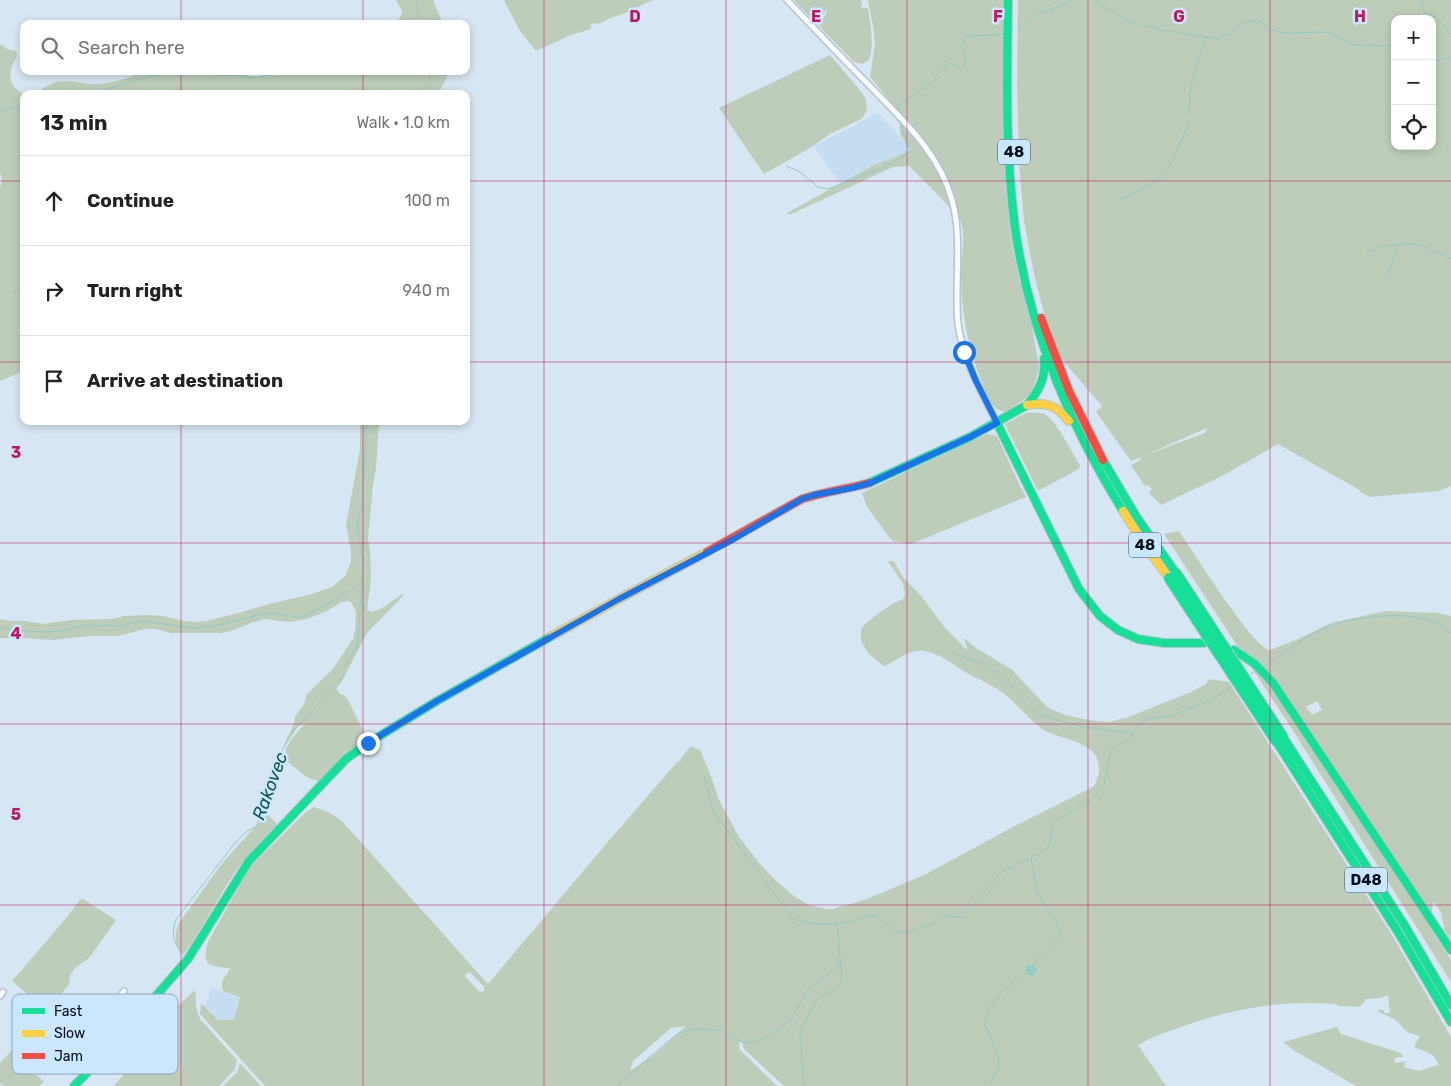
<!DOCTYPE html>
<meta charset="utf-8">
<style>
body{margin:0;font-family:Rubik,sans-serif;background:#f6f6f6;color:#222}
.controls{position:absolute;right:15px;top:15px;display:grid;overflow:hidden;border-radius:10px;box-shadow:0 2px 8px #0003}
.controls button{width:45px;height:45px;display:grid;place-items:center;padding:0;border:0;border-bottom:1px solid #e0e0e0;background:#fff;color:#222;font:25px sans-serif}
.stop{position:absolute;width:15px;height:15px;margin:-11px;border:4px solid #1a73e8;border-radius:50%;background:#fff}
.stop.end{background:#1a73e8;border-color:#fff;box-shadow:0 1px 5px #0008}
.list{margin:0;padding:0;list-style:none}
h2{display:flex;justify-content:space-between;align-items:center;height:65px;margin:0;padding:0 20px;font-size:21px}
h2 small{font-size:16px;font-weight:400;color:#767676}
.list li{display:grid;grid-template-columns:32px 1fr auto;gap:15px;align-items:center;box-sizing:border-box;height:90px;padding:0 20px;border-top:1px solid #e0e0e0}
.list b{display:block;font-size:19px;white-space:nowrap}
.list em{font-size:16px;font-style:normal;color:#767676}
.icon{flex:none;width:28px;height:28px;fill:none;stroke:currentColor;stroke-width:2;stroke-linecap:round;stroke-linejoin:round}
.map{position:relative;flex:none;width:1451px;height:1086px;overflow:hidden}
.search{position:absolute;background:#fff;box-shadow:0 2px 8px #0003;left:20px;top:20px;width:450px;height:55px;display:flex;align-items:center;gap:12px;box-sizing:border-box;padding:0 18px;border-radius:10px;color:#767676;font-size:19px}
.panel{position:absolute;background:#fff;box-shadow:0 2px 8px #0003;left:20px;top:90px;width:450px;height:335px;border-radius:10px}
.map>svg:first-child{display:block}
.built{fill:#c5ddf0}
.green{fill:#becdba;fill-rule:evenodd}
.water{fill:#8fccc6}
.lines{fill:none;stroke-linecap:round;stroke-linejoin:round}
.stream{stroke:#8fccc6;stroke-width:1}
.street-casing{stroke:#b4c4d0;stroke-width:8}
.fast-casing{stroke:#b4c4d0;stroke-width:10}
.slow-casing{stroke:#b4c4d0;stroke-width:10}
.jam-casing{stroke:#b4c4d0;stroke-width:10}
.street{stroke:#f9fbfd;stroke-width:5}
.fast{stroke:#16e098;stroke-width:8}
.slow{stroke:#ffcf43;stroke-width:8}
.jam{stroke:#f24e42;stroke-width:8}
.fast-bridge-casing{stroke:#b4c4d0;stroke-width:12;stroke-linecap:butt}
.fast-bridge{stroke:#16e098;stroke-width:10}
.route{stroke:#1a73e8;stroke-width:6}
.grid{fill:none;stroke:#c2185b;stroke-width:1;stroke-opacity:0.55}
.labels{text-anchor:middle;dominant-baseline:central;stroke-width:5;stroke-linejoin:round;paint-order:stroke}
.shield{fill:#cbe7fd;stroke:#3d4f5e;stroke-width:1}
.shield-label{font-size:15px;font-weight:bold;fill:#000e1a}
.water-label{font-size:18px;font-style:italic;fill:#10554c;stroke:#cbe7fd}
.key{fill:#cbe7fd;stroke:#8ea6b9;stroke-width:1}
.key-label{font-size:14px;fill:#000e1a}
.grid-label{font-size:16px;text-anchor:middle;font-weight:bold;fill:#c2185b;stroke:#cbe7fd;stroke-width:5;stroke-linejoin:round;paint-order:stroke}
</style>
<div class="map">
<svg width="1451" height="1086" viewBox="0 0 1451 1086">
<rect width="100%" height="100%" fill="#d6e6f2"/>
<!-- built -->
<g class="built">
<path d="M878 113 912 150 872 166 840 184 814 146Z"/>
<path d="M211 988 241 997 234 1020H218L205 1006Z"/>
</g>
<!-- green -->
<g class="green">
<path d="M396 0H433L443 24H396L402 14 401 9Z"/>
<path d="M504 0H653L623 14 610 18 601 23 591 24V29L571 35 536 51 520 31Z"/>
<path d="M794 0H861L862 7 859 8H868C870 25 875 44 869 60L862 64 854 62 819 26 827 12 826 10 818 21 813 20Z"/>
<path d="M868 0H1003L1004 165 1006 194 1013 250 1019 278 1032 326 1039 368 1033 391 1026 398 1006 412C1005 412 1000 411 999 410 990 406 986 393 983 385 969 350 961 314 961 276 961 260 966 238 961 222 959 215 917 174 909 166L893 167 789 215 787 213 872 166 912 150C899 135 898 134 901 114L870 77 875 44 874 32Z"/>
<path d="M1018 0H1451V486L1438 491 1370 497 1362 493 1358 489 1278 444 1222 476 1161 505 1149 493 1152 489 1149 486 1144 485 1131 465 1139 461 1141 457 1131 461 1096 412 1102 406 1058 355 1046 321 1034 274 1024 220 1019 164 1017 83ZM1395 19H1432V146H1395ZM1207 428 1205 433 1143 456Z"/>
<path d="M0 44 7 49 16 51 17 53C17 58 15 60 13 64 7 78 11 88 24 94V371L0 381V188L2 180 0 172Z"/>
<path d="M830 55 859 89 866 99 867 108 865 114 861 119 830 134 810 148 764 174 719 108Z"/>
<path d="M148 71H224L256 77 279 75 299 71H450L438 94H36C40 91 44 87 49 85 64 76 83 85 99 84 115 83 132 76 148 71Z"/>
<path d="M1026 413C1033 413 1040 412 1046 415 1056 421 1073 454 1080 465L1079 469 1038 491 1005 424Z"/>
<path d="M360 421H379L376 469 373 484 368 539 370 552 371 579 367 610C370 611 371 612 375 611 381 610 396 598 403 594V596L367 633 342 681 336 689 341 695H344L347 698 365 734 366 739 347 753 319 781C311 780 303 775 298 770 294 767 288 763 286 759 281 747 300 730 306 722L300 726H298L284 748 294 723 295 717 304 704 307 694 332 670 353 639 355 631 356 612 351 602 346 601 342 602 325 612 307 619 289 622 265 619 251 623 231 631 221 633H171L156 629H145L118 636H90L53 640 21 638H0V619L11 621H25L43 624 71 620 112 619 124 616 147 615 163 616 184 621 194 622 206 621 242 612 269 604 312 594 332 587 345 576 351 562V551L346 525 360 449Z"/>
<path d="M987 434 997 436 1020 486 1026 497 911 544 893 541 889 537 867 507 862 493Z"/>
<path d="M1179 531C1194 553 1250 643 1269 650L1296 640 1331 623 1386 611 1437 613 1451 616V935H1450L1451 941 1447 935H1448L1445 932 1441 912 1433 901 1430 928 1451 960V982L1290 726 1164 534ZM1317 701 1322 710 1312 715 1306 707Z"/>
<path d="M892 561H894L903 577 922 597 945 628 968 651 964 638 976 648 1011 669 1047 707 1065 715 1088 720 1109 722 1126 718 1191 692 1206 684 1209 679 1229 682 1392 935 1451 1037V1086H1356L1295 1051 1283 1042 1337 1027 1341 1034 1401 1053 1403 1057H1397L1394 1061 1396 1063 1404 1061 1405 1064 1404 1067 1419 1071 1439 1065 1433 1055 1414 1047 1420 1036 1409 1033 1405 1030 1397 1021 1388 1016 1378 1012 1380 1009 1384 1011V1013H1390L1388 995 1381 998 1366 999 1360 1007 1339 1006 1336 1004C1281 1000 1233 1008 1181 1027 1167 1032 1152 1037 1138 1045L1166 1086H784L745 1050 743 1047V1044L740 1041 739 1049 777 1086H265L200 1014 201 1003 218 1020H234L240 997 223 991C219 980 227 976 230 968 209 966 201 967 208 942L250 867 306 812 314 807 328 812 341 820 488 984 612 837 678 761 683 760 680 759 691 746 700 750 711 776 719 800 739 837 760 864 771 876 794 896 809 905 826 909H833L867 899 924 875 1013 827 1093 787C1100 778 1101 764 1095 755 1083 738 1055 739 1041 728 1029 719 1019 707 1008 697 995 686 980 680 965 672 952 664 941 654 925 651 909 648 898 661 884 666L868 653 861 641V629C867 621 892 602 902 600L905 595 903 583 888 562ZM468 972 471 973 484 987V990L483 992 479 991 465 976ZM686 1026 655 1054 630 1071 633 1061 671 1028Z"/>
<path d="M267 814 278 825C265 839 249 852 238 868 218 896 204 927 184 954 174 948 174 933 179 923L223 862Z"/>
<path d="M83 899 116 920 89 958 75 968 70 975 69 984 47 1011 12 981 62 923 80 900Z"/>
<path d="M195 990 196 999V1007L200 1019 237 1060 235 1069 219 1086H114L134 1063 131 1060 167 1018 174 1021 178 1006ZM168 1056 176 1062 165 1074 159 1068Z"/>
<path d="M11 1051 44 1082 39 1086H4L1 1084 0 1085V1063Z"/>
<path d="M240 1063 261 1086H223L237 1072Z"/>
</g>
<!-- water -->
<circle class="water" cx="1031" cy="970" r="5.5"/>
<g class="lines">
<!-- stream -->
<g class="stream">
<path d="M417 0 418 24"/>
<path d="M1095 0 1129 22 1149 26 1162 30 1206 37 1217 39 1226 35 1243 22 1257 21 1262 22 1269 29 1278 32 1288 33 1321 32 1331 34 1354 45 1395 46"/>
<path d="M1421 0 1424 11 1426 14C1441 16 1441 25 1451 34"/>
<path d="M1018 31 1039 13 1069 3 1073 0"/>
<path d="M1432 59 1437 61 1451 57"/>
<path d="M85 94 103 90 144 78 174 71H193L215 75H232L249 78 301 71"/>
<path d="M415 94C426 88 430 83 431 71"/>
<path d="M0 111 24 105"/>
<path d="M898 111V106L933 82 937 74 950 63 957 67 963 66 966 62 962 47 965 38 970 36 1003 34"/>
<path d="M1189 114C1188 88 1197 61 1206 37"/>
<path d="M786 166 800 172 818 187 828 189 885 167 910 152 900 121"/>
<path d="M1121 200 1157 180 1169 168 1190 121"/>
<path d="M1367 251C1385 247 1407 240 1426 247 1434 250 1443 255 1451 259"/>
<path d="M1388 275 1398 245"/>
<path d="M14 293 24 286"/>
<path d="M0 626 10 630 46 632 62 631 83 625 120 626 142 621 194 628 224 624 266 613 299 617 308 615 361 584"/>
<path d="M952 653C967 658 984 664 998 673 1011 683 1019 700 1032 709 1059 726 1103 729 1133 733"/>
<path d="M345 667 356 649 358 643 363 561 357 526 362 504 367 421"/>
<path d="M1263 667C1281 655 1299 641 1318 631 1346 616 1406 610 1435 622 1441 624 1446 630 1451 633"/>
<path d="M1248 676 1257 670"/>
<path d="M337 683 346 673"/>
<path d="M704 776 713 811 793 919C813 926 833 925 854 921 860 919 866 915 872 916 882 918 887 926 895 931 904 937 914 928 924 926 926 925 929 926 931 925 936 924 940 919 944 916L953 917H963L1001 872 1046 850 1050 843 1052 826 1057 820 1093 798 1104 785 1111 750 1129 739 1137 727 1147 720 1170 716 1210 701 1234 685"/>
<path d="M1031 858 1038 894 1056 921 1061 934 1034 964"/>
<path d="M184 958C175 942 171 940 175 921L234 844 246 832 257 826 258 821 257 814 271 778 288 737 334 687"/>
<path d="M990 1083 998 1068 999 1057 985 1025 988 1011 1002 991 1026 973"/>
<path d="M616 1086 677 1034 694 1029 722 1031 740 1041 748 1043 765 1038 790 1021 808 990 841 963"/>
<path d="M804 1086 800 1035 804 1023 816 1001 823 995 837 988 842 980 837 925"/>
</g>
<defs>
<g id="street">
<path d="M787 0C813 27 839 55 866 82 899 117 939 151 952 200 963 240 954 283 958 324 963 360 981 391 997 423"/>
<path d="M0 996 3 992"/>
<path d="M84 1076V1041L124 991"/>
</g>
<g id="fast">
<path d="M1008 0C1007 76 1005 152 1015 227 1029 329 1069 424 1123 511"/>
<path d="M1027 405C1039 391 1046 378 1044 359"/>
<path d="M997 423 1079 589 1100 616 1118 630 1138 639 1164 643H1204"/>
<path d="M1103 460 1136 516 1176 573"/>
<path d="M869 483 970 437 1027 405"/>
<path d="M1234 650 1255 664 1273 683 1451 950"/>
<path d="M1283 737 1405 926 1451 1005"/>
<path d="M1276 741 1398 932 1451 1022"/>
<path d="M74 1086 102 1058 188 959 249 861 346 759 368 743 437 701 552 636"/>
</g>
<g id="slow">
<path d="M1027 405C1047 402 1056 405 1069 421"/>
<path d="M1123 511 1146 547 1169 578"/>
<path d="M552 636 619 599 707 552"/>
</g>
<g id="jam">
<path d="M1041 318 1069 391 1103 460"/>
<path d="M707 552 802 499C824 492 847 489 869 483"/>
</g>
</defs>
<!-- street casing -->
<use href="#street" class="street-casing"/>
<!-- fast casing -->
<use href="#fast" class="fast-casing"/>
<!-- slow casing -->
<use href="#slow" class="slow-casing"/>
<!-- jam casing -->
<use href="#jam" class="jam-casing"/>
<!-- street -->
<use href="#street" class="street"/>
<!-- fast -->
<use href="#fast" class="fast"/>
<!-- slow -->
<use href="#slow" class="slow"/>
<!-- jam -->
<use href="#jam" class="jam"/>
<defs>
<g id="fast-bridge">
<path d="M1176 573 1283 737"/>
<path d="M1169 578 1276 741"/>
</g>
</defs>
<!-- fast-bridge casing -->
<use href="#fast-bridge" class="fast-bridge-casing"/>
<!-- fast-bridge -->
<use href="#fast-bridge" class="fast-bridge"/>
</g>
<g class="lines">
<!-- route -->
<path class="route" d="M368 743 437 701 619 599 734 539 802 499 814 495 852 488 870 483 970 437 997 423 976 381 964 352"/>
</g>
<!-- grid -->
<path class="grid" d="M181 0V24M363 0V24M544 0V1086M726 0V1086M907 0V1086M1088 0V1086M1270 0V1086M181 71V94M363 71V94M0 181H24M466 181H1451M0 362H24M466 362H1451M181 421V1086M363 421V1086M0 543H1451M0 724H1451M0 905H1451"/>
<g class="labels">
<!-- shield labels -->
<g class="shield">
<rect x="998" y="139.5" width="32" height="25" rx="4"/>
<rect x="1129" y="532.5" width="32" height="25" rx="4"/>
<rect x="1345" y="867.5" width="42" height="25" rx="4"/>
</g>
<g class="shield-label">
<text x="1014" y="152">48</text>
<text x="1145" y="545">48</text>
<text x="1366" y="880">D48</text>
</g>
<!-- water labels -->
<g class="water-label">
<text transform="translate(270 786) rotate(-70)">Rakovec</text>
</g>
</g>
<!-- legend -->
<rect x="12" y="994" width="166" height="80" rx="8" class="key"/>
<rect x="22" y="1008" width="23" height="6" fill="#16e098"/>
<rect x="22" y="1030" width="23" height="7" fill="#ffcf43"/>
<rect x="22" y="1053" width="23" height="6" fill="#f24e42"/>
<g class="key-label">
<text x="54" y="1016">Fast</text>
<text x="54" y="1038">Slow</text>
<text x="54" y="1061">Jam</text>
</g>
<g class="grid-label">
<text x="635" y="22">D</text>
<text x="816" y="22">E</text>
<text x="998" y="22">F</text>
<text x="1179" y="22">G</text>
<text x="1360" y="22">H</text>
<text x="16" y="458">3</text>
<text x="16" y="639">4</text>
<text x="16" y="820">5</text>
</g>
</svg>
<div class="controls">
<button>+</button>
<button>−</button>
<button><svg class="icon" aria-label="locate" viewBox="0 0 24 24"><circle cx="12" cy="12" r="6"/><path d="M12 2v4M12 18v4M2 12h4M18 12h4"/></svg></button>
</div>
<div class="stop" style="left:964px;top:352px"></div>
<div class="stop end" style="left:368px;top:743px"></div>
<div class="search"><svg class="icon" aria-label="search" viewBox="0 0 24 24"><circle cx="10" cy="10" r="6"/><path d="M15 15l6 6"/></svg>Search here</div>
<section class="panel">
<h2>13 min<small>Walk · 1.0 km</small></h2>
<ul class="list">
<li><svg class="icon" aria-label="ahead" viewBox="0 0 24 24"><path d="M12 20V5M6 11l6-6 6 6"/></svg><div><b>Continue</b></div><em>100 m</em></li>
<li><svg class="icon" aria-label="right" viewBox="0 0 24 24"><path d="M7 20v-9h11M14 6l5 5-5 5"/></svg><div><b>Turn right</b></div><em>940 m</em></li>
<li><svg class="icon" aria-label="arrive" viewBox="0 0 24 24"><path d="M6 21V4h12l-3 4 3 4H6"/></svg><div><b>Arrive at destination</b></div></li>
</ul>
</section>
</div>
